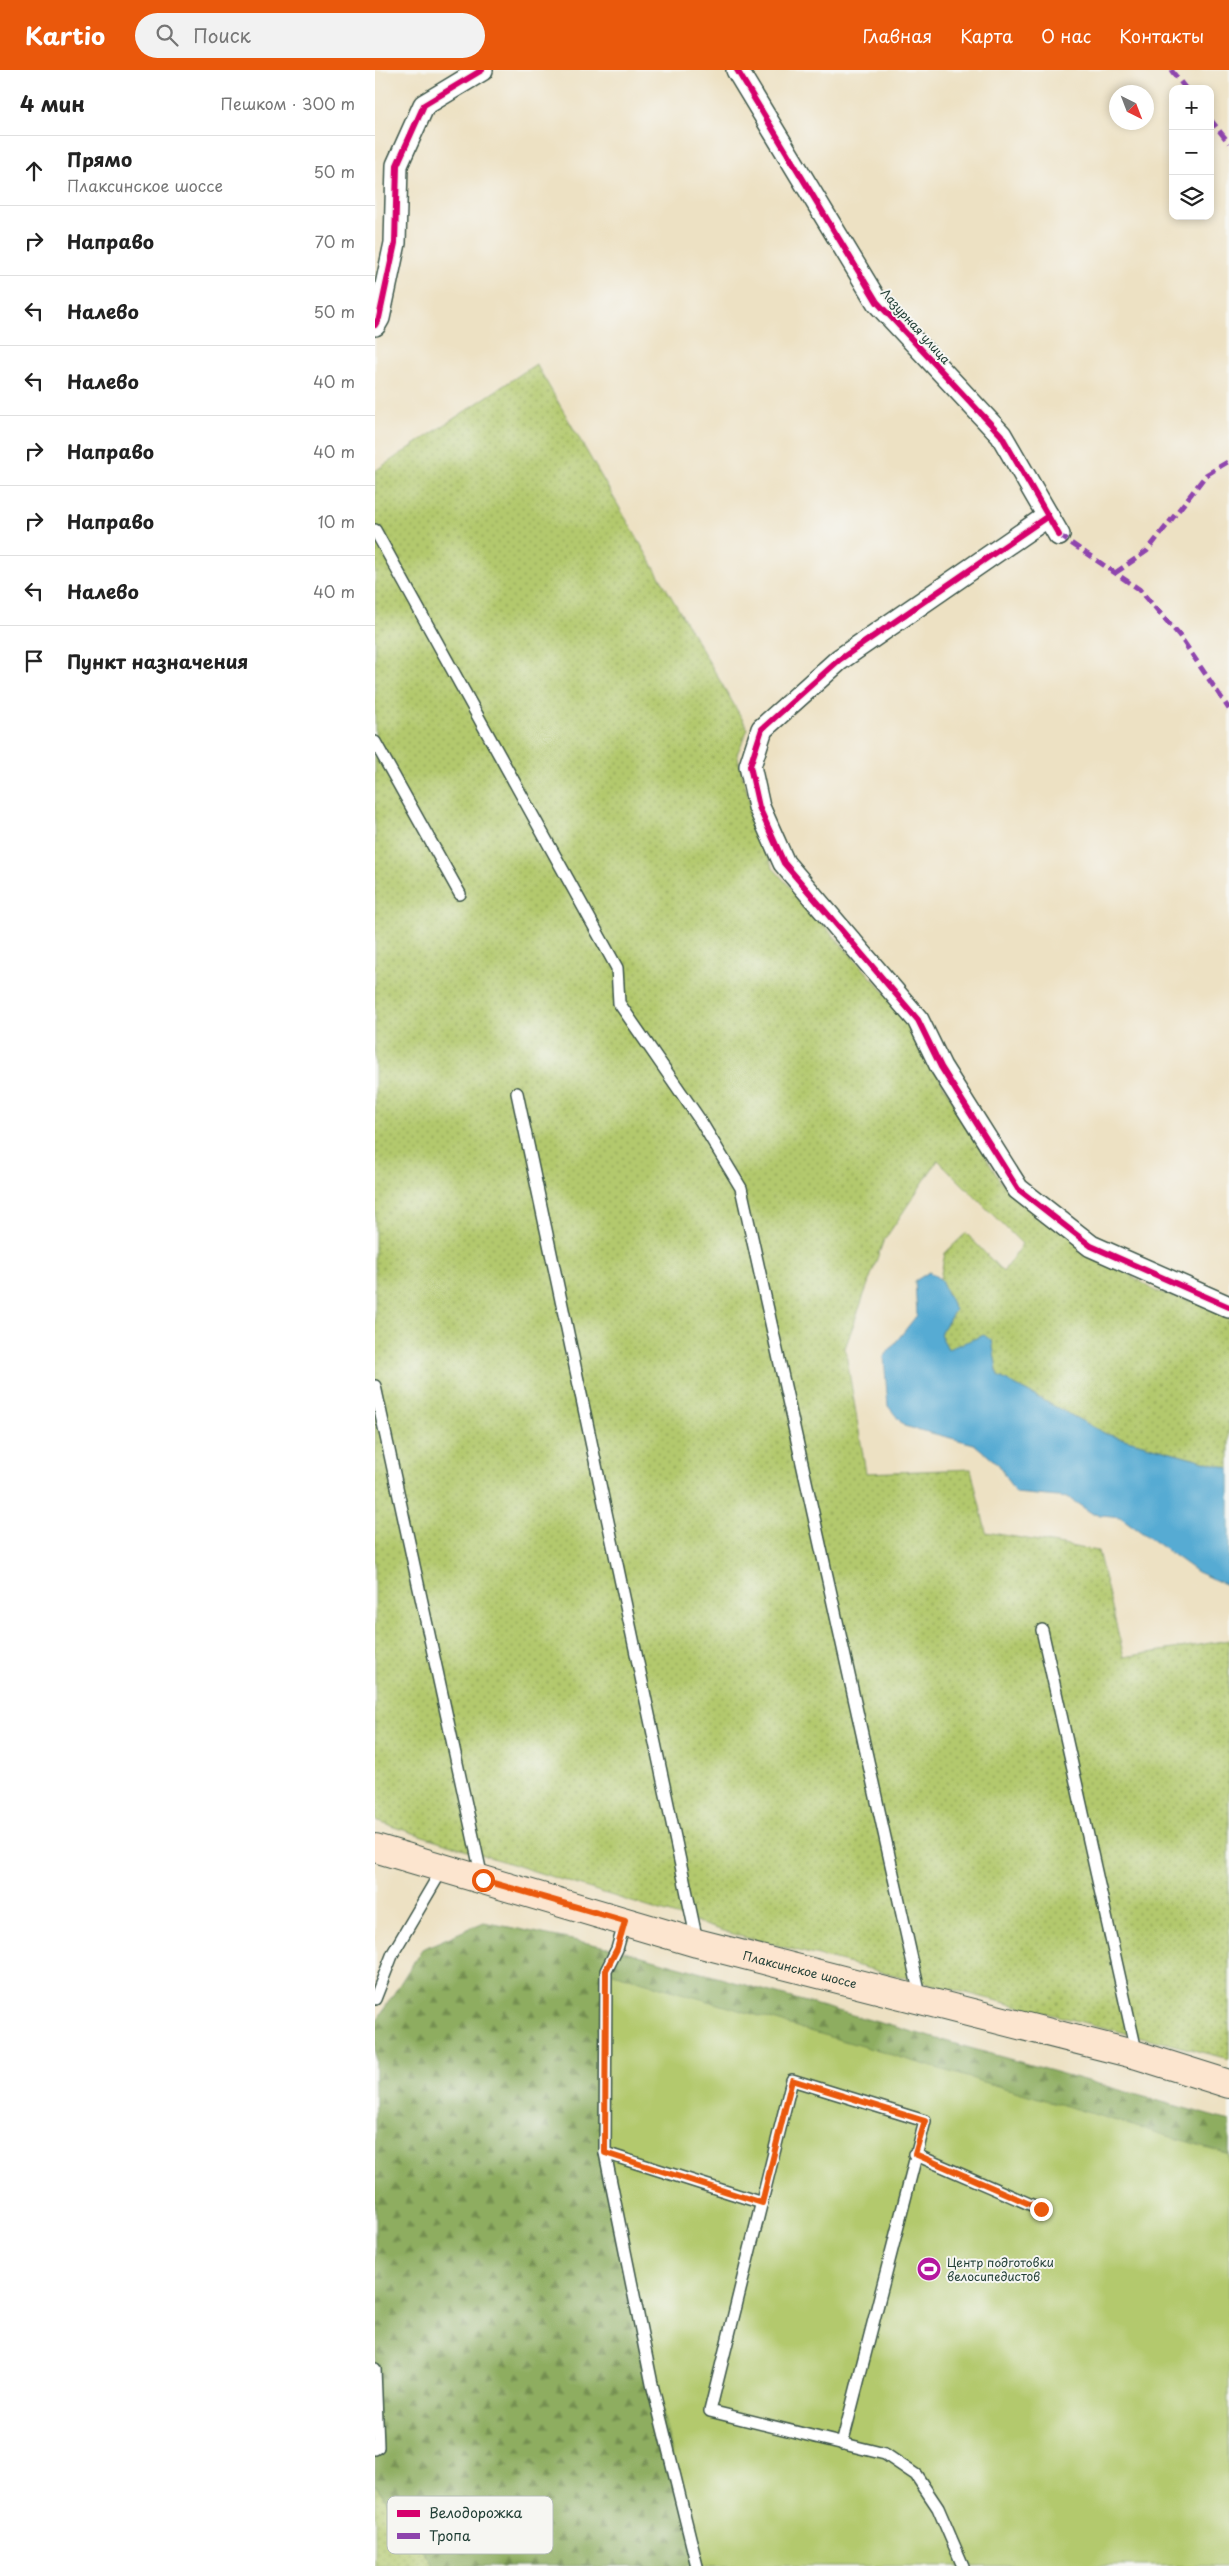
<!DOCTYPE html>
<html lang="ru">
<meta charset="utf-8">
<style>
body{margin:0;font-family:"Playpen Sans",sans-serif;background:#f2f2f2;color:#222}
.controls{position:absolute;right:15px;top:15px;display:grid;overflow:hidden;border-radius:10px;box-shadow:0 2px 8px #0003}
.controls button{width:45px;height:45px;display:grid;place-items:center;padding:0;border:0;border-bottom:1px solid #e0e0e0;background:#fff;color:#222;font:25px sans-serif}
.compass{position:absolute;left:734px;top:15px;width:45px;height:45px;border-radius:50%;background:#fff;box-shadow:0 2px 8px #0003;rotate:138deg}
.stop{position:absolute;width:15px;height:15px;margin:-11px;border:4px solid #ea580c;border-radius:50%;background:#fff}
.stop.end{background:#ea580c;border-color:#fff;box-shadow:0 1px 5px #0008}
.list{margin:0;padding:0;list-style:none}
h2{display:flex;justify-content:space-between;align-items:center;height:65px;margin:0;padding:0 20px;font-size:21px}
h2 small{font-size:16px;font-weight:400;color:#767676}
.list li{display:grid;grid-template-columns:32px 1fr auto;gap:15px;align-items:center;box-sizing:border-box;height:70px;padding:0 20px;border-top:1px solid #e0e0e0}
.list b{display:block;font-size:19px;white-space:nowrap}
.list p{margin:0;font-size:16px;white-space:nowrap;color:#767676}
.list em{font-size:16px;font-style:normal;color:#767676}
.icon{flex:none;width:28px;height:28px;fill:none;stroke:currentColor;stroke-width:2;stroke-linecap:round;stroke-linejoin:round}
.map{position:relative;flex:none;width:854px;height:2496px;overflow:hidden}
header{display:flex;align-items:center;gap:30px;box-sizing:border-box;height:70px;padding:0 25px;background:#ea580c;color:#fff}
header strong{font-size:24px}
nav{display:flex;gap:28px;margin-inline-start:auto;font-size:18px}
.search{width:350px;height:45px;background:#f2f2f2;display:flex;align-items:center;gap:12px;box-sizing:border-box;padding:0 18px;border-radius:28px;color:#767676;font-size:19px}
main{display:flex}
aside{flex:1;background:#fff}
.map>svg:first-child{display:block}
.grass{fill:url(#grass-dots);stroke:#698350}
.forest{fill:url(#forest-firs);stroke:#56754a}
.pitch{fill:#b3c96d;stroke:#698350}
.water{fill:#57abd3;stroke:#3b7484}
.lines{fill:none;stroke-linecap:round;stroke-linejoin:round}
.service-casing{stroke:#3e5649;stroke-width:14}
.minor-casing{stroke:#3e5649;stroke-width:24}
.secondary-casing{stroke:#3e5649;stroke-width:30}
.service{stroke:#fff;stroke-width:11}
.minor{stroke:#fff;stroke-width:21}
.secondary{stroke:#fce5cf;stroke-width:28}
.quiet{stroke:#8e44ad;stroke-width:5;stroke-dasharray:10 5;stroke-linecap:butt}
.cycleway-casing{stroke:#f6f6f2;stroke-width:9}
.cycleway{stroke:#d6006c;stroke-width:6}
.route{stroke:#ea580c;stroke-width:6}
.labels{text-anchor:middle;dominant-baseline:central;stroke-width:4;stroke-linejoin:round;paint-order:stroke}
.street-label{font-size:12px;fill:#1f3d34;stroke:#f6f6f2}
.poi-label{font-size:12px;fill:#1f3d34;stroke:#f6f6f2;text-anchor:start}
.key{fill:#f6f6f2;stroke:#b6beb9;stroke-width:1}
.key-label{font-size:14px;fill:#1f3d34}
</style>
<header>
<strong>Kartio</strong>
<div class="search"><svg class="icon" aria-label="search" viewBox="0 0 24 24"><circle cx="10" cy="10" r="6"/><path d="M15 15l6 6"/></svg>Поиск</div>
<nav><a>Главная</a><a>Карта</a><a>О нас</a><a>Контакты</a></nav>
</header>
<main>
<aside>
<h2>4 мин<small>Пешком · 300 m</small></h2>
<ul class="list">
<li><svg class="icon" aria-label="ahead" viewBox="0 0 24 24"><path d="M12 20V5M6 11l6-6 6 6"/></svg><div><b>Прямо</b><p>Плаксинское шоссе</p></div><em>50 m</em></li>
<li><svg class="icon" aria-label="right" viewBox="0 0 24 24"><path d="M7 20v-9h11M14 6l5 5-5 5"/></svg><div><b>Направо</b></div><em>70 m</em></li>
<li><svg class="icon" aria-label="left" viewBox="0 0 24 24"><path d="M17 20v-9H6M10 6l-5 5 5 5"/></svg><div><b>Налево</b></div><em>50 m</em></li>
<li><svg class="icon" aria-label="left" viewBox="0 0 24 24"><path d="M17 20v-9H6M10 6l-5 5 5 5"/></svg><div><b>Налево</b></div><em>40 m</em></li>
<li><svg class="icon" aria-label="right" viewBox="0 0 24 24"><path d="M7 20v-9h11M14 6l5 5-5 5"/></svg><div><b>Направо</b></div><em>40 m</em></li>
<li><svg class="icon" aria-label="right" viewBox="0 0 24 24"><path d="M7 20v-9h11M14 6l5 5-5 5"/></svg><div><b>Направо</b></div><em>10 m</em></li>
<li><svg class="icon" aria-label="left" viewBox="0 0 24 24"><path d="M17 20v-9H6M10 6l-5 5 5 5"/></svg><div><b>Налево</b></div><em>40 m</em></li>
<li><svg class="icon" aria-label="arrive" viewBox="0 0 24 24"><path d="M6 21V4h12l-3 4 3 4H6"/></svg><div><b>Пункт назначения</b></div></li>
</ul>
</aside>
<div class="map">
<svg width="854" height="2496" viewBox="0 0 854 2496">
<defs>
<pattern id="grass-dots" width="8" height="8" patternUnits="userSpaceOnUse" patternTransform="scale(1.25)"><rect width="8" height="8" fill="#b3c96d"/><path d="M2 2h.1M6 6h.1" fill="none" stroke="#91a45a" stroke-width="1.8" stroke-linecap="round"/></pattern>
<pattern id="forest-firs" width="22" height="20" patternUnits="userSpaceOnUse" patternTransform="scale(1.25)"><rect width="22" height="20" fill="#8ead60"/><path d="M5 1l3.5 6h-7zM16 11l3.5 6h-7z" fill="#738e50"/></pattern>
</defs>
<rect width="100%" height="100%" fill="#f6f6f2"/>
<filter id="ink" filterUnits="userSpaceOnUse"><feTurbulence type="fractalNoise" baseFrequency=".02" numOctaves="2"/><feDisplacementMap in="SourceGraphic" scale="10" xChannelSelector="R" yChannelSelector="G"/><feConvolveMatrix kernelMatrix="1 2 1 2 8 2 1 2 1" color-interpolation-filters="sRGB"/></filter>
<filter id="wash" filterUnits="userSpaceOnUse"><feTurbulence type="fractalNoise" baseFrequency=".0096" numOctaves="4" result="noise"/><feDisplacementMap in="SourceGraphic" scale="20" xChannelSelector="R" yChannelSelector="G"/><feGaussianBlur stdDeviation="1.12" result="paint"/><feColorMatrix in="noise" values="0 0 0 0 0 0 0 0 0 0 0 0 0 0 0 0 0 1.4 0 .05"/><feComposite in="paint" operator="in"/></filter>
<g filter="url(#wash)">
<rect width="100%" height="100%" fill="#ede1c3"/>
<!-- grass -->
<g class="grass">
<path d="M161 294 373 659 362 684 376 736 397 797 522 936 625 1111 654 1138 780 1221 828 1234 854 1246V1398L731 1364 623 1306 617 1271 573 1279 565 1264 580 1240 565 1209 570 1183 591 1163 628 1202 647 1174 563 1090 508 1172 470 1278 491 1403 596 1399 611 1462 723 1481 749 1587 854 1570V1989L368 1867 0 1751V401Z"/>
<path d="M0 2414 59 2496H0Z"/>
</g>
<!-- forest -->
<path class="forest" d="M109 1852 242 1879 848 2049 854 2051V2105L350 2496H59L0 2414V1950H2L47 1879Z"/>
<!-- pitch -->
<path class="pitch" d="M231 1901 854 2084V2496H322L230 2083Z"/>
<!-- water -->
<path class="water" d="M554 1202 565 1209 580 1240 565 1264 573 1279 609 1265 617 1271 623 1306 731 1364 854 1398V1516L822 1502 745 1447 718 1444 694 1428 640 1423 624 1395 599 1374 529 1356 513 1336 509 1287 542 1245 540 1211Z"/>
</g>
<g filter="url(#ink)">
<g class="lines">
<defs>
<g id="service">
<path d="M0 460 242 898 244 933 325 1050 366 1118 546 1930"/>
<path d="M0 672 85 824"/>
<path d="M142 1023 322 1871"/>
<path d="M0 1316 107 1808"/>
<path d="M667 1560 762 1985"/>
<path d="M250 1851 242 1879 231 1901 230 2083 277 2314 322 2496"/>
<path d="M0 1929 18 1883 68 1798"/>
<path d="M230 2083 387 2133"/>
<path d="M539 2084 666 2139"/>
<path d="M0 2299 3 2377 0 2379"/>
<path d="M467 2374 550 2051 417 2010 335 2341 510 2384 541 2405 563 2438 588 2496"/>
</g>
<g id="minor">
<path d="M362 0 502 232 626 365 684 465"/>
<path d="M0 255 4 248 20 173 22 95 49 35 107 0"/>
<path d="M673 446 464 590 387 659 375 696 384 737 409 793 543 950 566 997 643 1119 716 1176 854 1237"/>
</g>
<g id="secondary">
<path id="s1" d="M0 1778 322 1873 762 1985 854 2014"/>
</g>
</defs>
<!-- service casing -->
<use href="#service" class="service-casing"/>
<!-- minor casing -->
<use href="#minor" class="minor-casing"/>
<!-- secondary casing -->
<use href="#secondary" class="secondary-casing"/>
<!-- service -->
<use href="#service" class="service"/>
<!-- minor -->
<use href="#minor" class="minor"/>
<!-- secondary -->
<use href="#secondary" class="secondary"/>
<!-- quiet -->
<g class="quiet">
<path d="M796 0 811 19"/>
<path d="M835 49 854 73"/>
<path d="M684 465 764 519 804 565 854 639"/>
<path d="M740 503 772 481 831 405 854 391"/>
</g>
<defs>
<g id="cycleway">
<path d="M362 0 502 232 626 365 684 465"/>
<path d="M0 255 4 248 20 173 22 95 49 35 107 0"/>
<path d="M673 446 464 590 387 659 375 696 384 737 409 793 543 950 566 997 643 1119 716 1176 854 1237"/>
</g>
</defs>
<!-- cycleway casing -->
<use href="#cycleway" class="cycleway-casing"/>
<!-- cycleway -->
<use href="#cycleway" class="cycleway"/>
</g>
</g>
<g class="lines" filter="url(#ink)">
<!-- route -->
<path class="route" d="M108 1810 250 1851 242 1879 231 1900 230 2083 387 2133 417 2010 550 2051 540 2084 666 2139"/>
</g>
<!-- icons -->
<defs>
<symbol id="stadium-disc" viewBox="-11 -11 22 22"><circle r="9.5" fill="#b5179e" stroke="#f6f6f2"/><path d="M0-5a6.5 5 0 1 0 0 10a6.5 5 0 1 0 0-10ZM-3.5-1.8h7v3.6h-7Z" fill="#fff"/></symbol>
</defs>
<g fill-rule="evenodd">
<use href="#stadium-disc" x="540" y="2185" width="28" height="28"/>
</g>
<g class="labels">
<!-- street labels -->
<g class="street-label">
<text transform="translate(541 256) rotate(48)">Лазурная улица</text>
<text stroke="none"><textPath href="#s1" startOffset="442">Плаксинское шоссе</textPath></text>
</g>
<!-- poi labels -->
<g class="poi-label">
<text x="572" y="2192">Центр подготовки<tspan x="572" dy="14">велосипедистов</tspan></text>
</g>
</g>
<!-- legend -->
<rect x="12" y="2426" width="166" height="58" rx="8" class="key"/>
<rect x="22" y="2440" width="23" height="7" fill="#d6006c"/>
<rect x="22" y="2463" width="23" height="6" fill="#8e44ad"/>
<g class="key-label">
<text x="54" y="2448">Велодорожка</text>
<text x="54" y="2471">Тропа</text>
</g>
</svg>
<div class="controls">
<button>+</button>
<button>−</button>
<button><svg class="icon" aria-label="layers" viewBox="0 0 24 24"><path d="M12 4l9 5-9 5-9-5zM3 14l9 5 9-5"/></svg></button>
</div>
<svg class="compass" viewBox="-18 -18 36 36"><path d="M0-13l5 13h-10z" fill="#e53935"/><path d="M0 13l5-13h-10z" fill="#767676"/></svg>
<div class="stop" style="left:108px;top:1810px"></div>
<div class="stop end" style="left:666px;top:2139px"></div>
</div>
</main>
